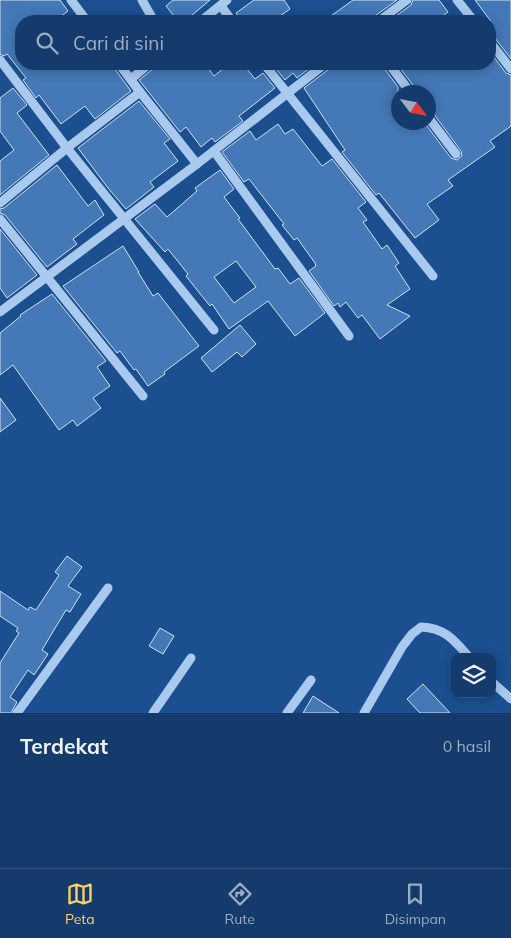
<!DOCTYPE html>
<html lang="id">
<style>
body{margin:0;font-family:Mulish,sans-serif;background:#214673;color:#f1f3f6}
.controls{position:absolute;right:15px;bottom:15px;display:grid;overflow:hidden;border-radius:10px;box-shadow:0 2px 12px #0003}
.controls button{width:45px;height:45px;display:grid;place-items:center;padding:0;border:0;border-bottom:1px solid #33557e;background:#143b6b;color:#f1f3f6;font:25px sans-serif}
.compass{position:absolute;left:391px;top:85px;width:45px;height:45px;border-radius:50%;background:#143b6b;box-shadow:0 2px 12px #0003;rotate:122deg}
.list{margin:0;padding:0;list-style:none}
h2{display:flex;justify-content:space-between;align-items:center;height:65px;margin:0;padding:0 20px;font-size:21px}
h2 small{font-size:16px;font-weight:400;color:#9dadc1}
.icon{flex:none;width:28px;height:28px;fill:none;stroke:currentColor;stroke-width:2;stroke-linecap:round;stroke-linejoin:round}
.map{position:relative;flex:none;width:511px;height:713px;overflow:hidden}
.search{position:absolute;background:#143b6b;box-shadow:0 2px 12px #0003;left:15px;right:15px;top:15px;height:55px;display:flex;align-items:center;gap:12px;box-sizing:border-box;padding:0 18px;border-radius:20px;color:#9dadc1;font-size:19px}
.sheet{height:155px;background:#143b6b}
nav{display:flex;justify-content:space-around;align-items:center;box-sizing:border-box;height:70px;border-top:1px solid #33557e;background:#143b6b;font-size:14px;color:#9dadc1}
nav a{display:grid;justify-items:center;gap:2px}
nav .on{color:#ffd166}
.map>svg:first-child{display:block}
.building{fill:#4478b7;stroke:#cfe3fa;fill-rule:evenodd}
.lines{fill:none;stroke-linecap:round;stroke-linejoin:round}
.minor{stroke:#a9c9ee;stroke-width:9}
</style>
<div class="map">
<svg width="511" height="713" viewBox="0 0 511 713">
<rect width="100%" height="100%" fill="#1b4f8f"/>
<!-- building -->
<g class="building">
<path d="M0 0H60L68 11 55 21H21V64H113L114 68 131 91 95 119 85 106 61 124 39 95 36 98 23 80 26 78 7 54 4 56 0 54Z"/>
<path d="M173 0H210L185 21H178L166 6Z"/>
<path d="M254 0H284L290 9 280 16 284 21H242L236 13Z"/>
<path d="M353 0H397L375 16 373 21H324Z"/>
<path d="M413 0H439L448 12 444 15 448 21H389L411 5Z"/>
<path d="M475 0H511V59L495 38 490 36V20Z"/>
<path d="M490 52 506 73 511 75V126L490 141 495 147 448 180 453 186 427 204 439 220 415 238 379 193 376 195 342 152 345 150 304 88 329 69 331 64H383L384 68 398 87V122H424L451 158 457 160 462 156 461 151 433 113 428 111V92H418L397 64H490Z"/>
<path d="M155 64H205L214 76 229 64H243L255 79 263 73 275 88 239 116 243 121 215 142 212 138 201 147 186 127 180 132 139 80 153 69Z"/>
<path d="M274 64H315L297 78 293 73 285 80 273 65Z"/>
<path d="M13 88 27 105 17 113 49 155 0 195V161L14 150 0 131V98Z"/>
<path d="M139 101 170 139 164 143 178 161 150 182 154 187 126 209 108 188 78 148Z"/>
<path d="M278 124 285 134 293 129 322 166 332 159 366 202 358 208 367 220 363 222 382 249 387 245 399 263 395 266 410 289 387 305 410 316 380 339 362 315 358 318 346 302 340 307 338 303 334 306 309 271 316 266 315 263 297 238 294 240 282 225 284 224 249 179 244 182 222 152 250 131 256 140Z"/>
<path d="M57 165 88 206 95 200 104 215 73 239 77 244 47 267 5 215 0 213V209L4 208Z"/>
<path d="M220 170 234 189 224 197 240 218 238 219 275 269 278 268 290 284 299 278 325 313 295 336 268 301 229 329 212 304 210 306 197 290 186 276 188 274 168 249 165 252 135 219 155 204 167 217 197 191 195 188ZM236 261 256 287 234 303 214 277Z"/>
<path d="M0 229 37 275 7 298 0 288Z"/>
<path d="M123 246 139 272H138L153 296 158 293 199 346 164 372 165 374 148 386 136 369 134 370 120 351 117 353 63 286Z"/>
<path d="M52 294 106 361 97 367 110 386 93 398 101 408 77 426 73 420 59 430 13 365 0 375V333L21 316 20 315Z"/>
<path d="M240 325 256 344 242 357 237 352 212 372 201 358Z"/>
<path d="M0 398 16 420 0 432Z"/>
<path d="M67 556 82 567 68 586 81 594 70 612 66 610 42 650 48 654 34 675 28 670 10 697 17 702 11 713H0V663L19 633 16 631 18 628 0 616V591L28 610 30 607 36 610 59 575 55 572Z"/>
<path d="M160 628 174 636 163 654 149 646Z"/>
<path d="M423 684 450 713H420L407 699Z"/>
<path d="M313 696 339 713H303Z"/>
</g>
<g class="lines">
<!-- minor -->
<g class="minor">
<path d="M71 0 87 21"/>
<path d="M142 0 154 21"/>
<path d="M457 0 474 21"/>
<path d="M221 6 232 21"/>
<path d="M201 21 227 0"/>
<path d="M379 21 407 0"/>
<path d="M490 42 511 69"/>
<path d="M0 60 67 148 214 330"/>
<path d="M119 64 140 92 197 164"/>
<path d="M264 64 433 276"/>
<path d="M389 64 410 92"/>
<path d="M131 79 149 64"/>
<path d="M428 117 456 154"/>
<path d="M214 151 349 336"/>
<path d="M0 203 67 148 140 92"/>
<path d="M0 219 143 396"/>
<path d="M0 312 197 164 325 64"/>
<path d="M492 682 511 699"/>
<path d="M17 713 108 588"/>
<path d="M153 713 191 658"/>
<path d="M287 713 311 680"/>
<path d="M364 713 402 647 412 634 421 627C445 628 454 640 469 657"/>
</g>
</g>
</svg>
<div class="controls">
<button><svg class="icon" aria-label="layers" viewBox="0 0 24 24"><path d="M12 4l9 5-9 5-9-5zM3 14l9 5 9-5"/></svg></button>
</div>
<svg class="compass" viewBox="-18 -18 36 36"><path d="M0-13l5 13h-10z" fill="#e53935"/><path d="M0 13l5-13h-10z" fill="#9dadc1"/></svg>
<div class="search"><svg class="icon" aria-label="search" viewBox="0 0 24 24"><circle cx="10" cy="10" r="6"/><path d="M15 15l6 6"/></svg>Cari di sini</div>
</div>
<section class="sheet">
<h2>Terdekat<small>0 hasil</small></h2>
<ul class="list">
</ul>
</section>
<nav>
<a class="on"><svg class="icon" aria-label="map" viewBox="0 0 24 24"><path d="M3 6l6-2 6 2 6-2v14l-6 2-6-2-6 2zM9 4v14M15 6v14"/></svg>Peta</a>
<a><svg class="icon" aria-label="directions" viewBox="0 0 24 24"><path d="M12 3l9 9-9 9-9-9zM9 14v-3h6M13 9l2 2-2 2"/></svg>Rute</a>
<a><svg class="icon" aria-label="saved" viewBox="0 0 24 24"><path d="M7 4h10v16l-5-4-5 4z"/></svg>Disimpan</a>
</nav>
